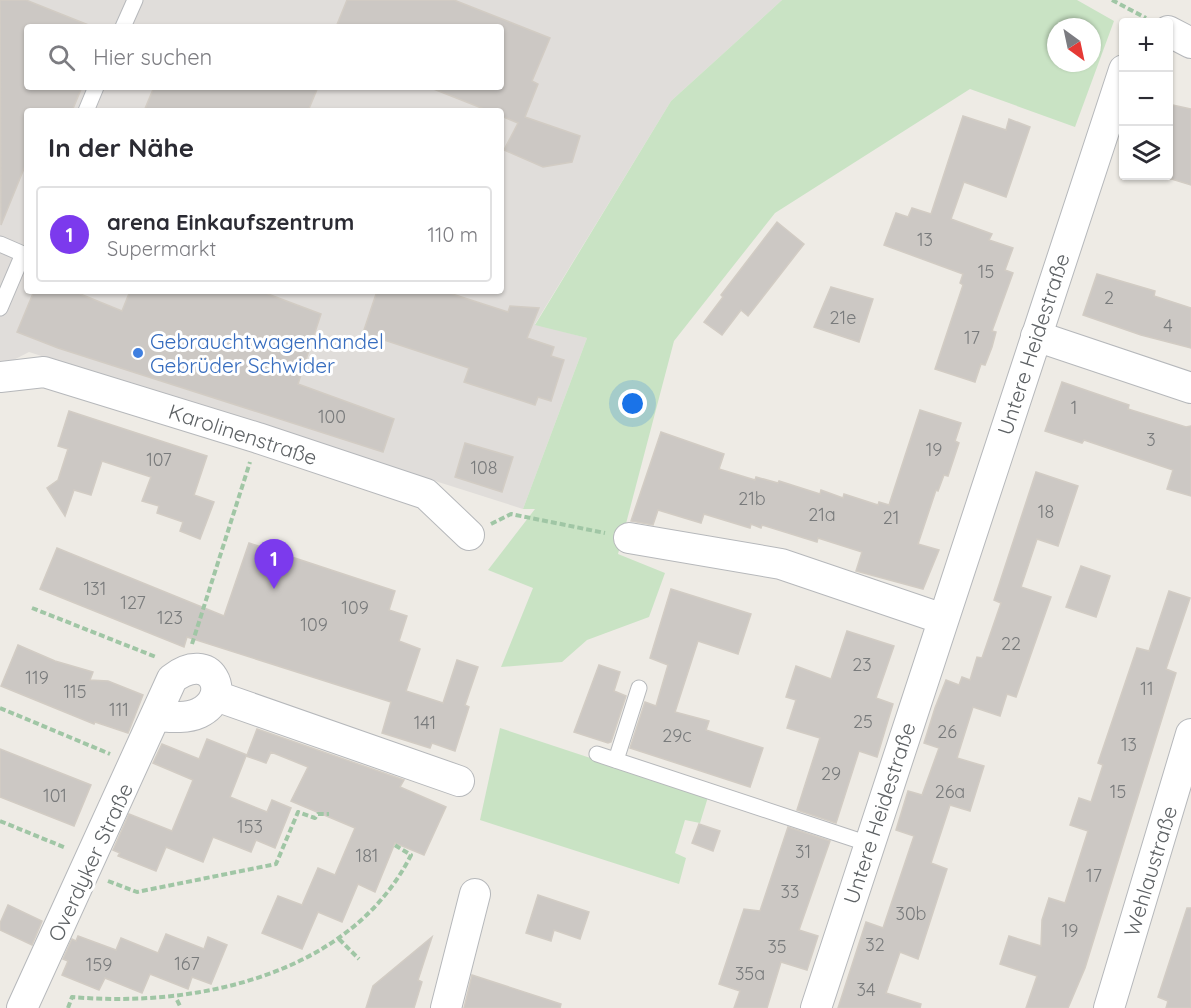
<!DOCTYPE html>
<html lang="de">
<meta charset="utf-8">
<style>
body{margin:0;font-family:Quicksand,sans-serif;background:#f2f2f3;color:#2b2b33}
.controls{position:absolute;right:18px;top:18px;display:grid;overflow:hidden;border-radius:6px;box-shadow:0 2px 4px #0004}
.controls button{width:54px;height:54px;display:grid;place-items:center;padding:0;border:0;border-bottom:2px solid #e1e1e2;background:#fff;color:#2b2b33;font:30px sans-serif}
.compass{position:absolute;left:1047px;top:18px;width:54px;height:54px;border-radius:50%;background:#fff;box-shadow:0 2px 4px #0004;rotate:147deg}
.you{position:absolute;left:633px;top:404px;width:21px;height:21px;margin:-15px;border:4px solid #fff;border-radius:50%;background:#1a73e8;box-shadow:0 0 0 9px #1a73e833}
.badge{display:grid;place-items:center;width:39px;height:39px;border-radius:50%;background:#7c3aed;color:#fff;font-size:20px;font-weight:700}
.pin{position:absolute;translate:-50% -50px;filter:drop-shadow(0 2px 3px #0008)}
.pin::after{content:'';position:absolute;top:32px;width:21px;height:18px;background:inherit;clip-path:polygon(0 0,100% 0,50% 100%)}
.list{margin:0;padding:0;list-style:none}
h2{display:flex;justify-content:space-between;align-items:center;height:78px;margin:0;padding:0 24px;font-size:26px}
h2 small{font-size:20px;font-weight:400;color:#7c7c81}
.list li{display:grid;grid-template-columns:39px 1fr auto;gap:18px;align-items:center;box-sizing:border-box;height:96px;margin:0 12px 12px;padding:0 12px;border:2px solid #e1e1e2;border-radius:6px}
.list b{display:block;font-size:22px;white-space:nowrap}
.list p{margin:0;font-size:20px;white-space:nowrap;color:#7c7c81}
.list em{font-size:20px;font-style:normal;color:#7c7c81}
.icon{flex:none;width:33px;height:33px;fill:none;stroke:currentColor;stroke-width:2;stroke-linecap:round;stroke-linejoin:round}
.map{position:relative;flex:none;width:1191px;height:1008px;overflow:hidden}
.search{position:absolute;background:#fff;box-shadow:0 2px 4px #0004;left:24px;top:24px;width:480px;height:66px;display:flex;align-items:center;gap:15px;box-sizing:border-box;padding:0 21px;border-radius:6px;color:#7c7c81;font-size:22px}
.panel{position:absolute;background:#fff;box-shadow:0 2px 4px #0004;left:24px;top:108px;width:480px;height:186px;border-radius:6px}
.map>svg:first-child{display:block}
.industrial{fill:#e0ddda;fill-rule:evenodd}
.green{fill:#c9e3c4;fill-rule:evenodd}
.building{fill:#ccc8c4;stroke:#d2ccc4;stroke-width:1.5}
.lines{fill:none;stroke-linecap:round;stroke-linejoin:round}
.lane-casing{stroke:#b6b8bb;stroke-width:17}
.street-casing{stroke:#b6b8bb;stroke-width:32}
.path{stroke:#a0c6a5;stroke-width:4;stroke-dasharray:6 3;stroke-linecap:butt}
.lane{stroke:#fff;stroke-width:15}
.street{stroke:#fff;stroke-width:30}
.shop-dot{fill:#3f7fe0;stroke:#fff;stroke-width:2}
.labels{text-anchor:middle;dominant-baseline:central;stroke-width:6;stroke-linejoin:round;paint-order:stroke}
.number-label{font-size:18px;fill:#797b7c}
.shop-label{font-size:21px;fill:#366cbe;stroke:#fff;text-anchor:start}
.street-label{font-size:21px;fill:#5d6164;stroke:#fff}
</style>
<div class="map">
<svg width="1191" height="1008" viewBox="0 0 1191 1008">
<rect width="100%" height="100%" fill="#eeebe5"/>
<!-- industrial -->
<path class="industrial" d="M0 0H782L671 101 535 324 587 338 523 509 29 352 0 367ZM27 27H501V87H27ZM27 111H501V291H27Z"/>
<!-- green -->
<g class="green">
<path d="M782 0H1077L1114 21 1075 127 970 89 775 213 674 341 618 554 665 573 649 617 587 640 562 662 501 667 533 588 488 570 535 509H523L587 338 535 325 671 101ZM1056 27H1092V63H1056Z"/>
<path d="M500 728 708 797 700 823 685 820 675 853 686 858 679 884 480 820Z"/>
</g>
<!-- building -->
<g class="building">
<path d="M0 0H26L91 26 27 27V87H82L72 111H27V161L1 225Z"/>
<path d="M347 0H454L550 38 532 81 538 84 525 117 580 136 572 162 543 167 504 150 518 123 501 116V111H489L431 88 501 87V27H336Z"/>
<path d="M154 87H318L308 111H144Z"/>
<path d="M1168 104 1191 109V185L1168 178Z"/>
<path d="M963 116 1006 130 1009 119 1030 127 1006 197 964 182 951 219 992 234 989 240 1013 248 1005 270 1013 273 992 331 996 332 992 347 985 365 981 364 975 382 935 369 963 285 960 283 963 274 884 245 896 213 908 217 912 208 931 214Z"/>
<path d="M777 222 804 244 748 316 741 310 722 335 704 322 723 297 721 295Z"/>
<path d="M1097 274 1155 291 1154 296 1191 308V348L1141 335 1083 315Z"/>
<path d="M831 287 873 299 859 342 814 327Z"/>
<path d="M34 291H73L122 311 130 291H260L321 314 298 384 394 419 383 452 58 348 17 332Z"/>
<path d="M377 291H443L508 312 510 306 539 308 527 338 554 347 551 356 564 360 551 401 538 397 535 405 464 382 469 368 363 333Z"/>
<path d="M1062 382 1129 405 1128 409 1186 427 1191 426V496L1167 489 1173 470 1084 440 1082 443 1045 431Z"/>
<path d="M920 410 961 423 955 441 959 443 948 476 944 475 938 491 936 490 918 544 939 550 923 589 856 571 862 552 818 538 817 542 762 525 761 528 751 524 750 528 704 514 701 523 658 510 653 525 631 521 661 432 724 454 719 469 755 480 756 477 778 483 779 481 820 494 821 490 843 498 844 494 878 505 879 502 889 505Z"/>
<path d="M69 411 207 456 194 495 214 502 200 539 180 531 183 522 157 513 159 506 142 501 151 477 102 461 91 495 74 490 65 516 47 488 58 480 68 449 58 446Z"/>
<path d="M465 443 513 457 502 492 455 477Z"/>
<path d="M1036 472 1078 486 1058 546 1037 539 1021 587 1051 597 1016 697 1007 694 1000 716 973 707 957 758 984 766 970 811 950 805 931 863 947 869 918 959 900 952 886 993 921 1004 920 1008H838L866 922 883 928 914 836 896 830 908 791 922 795 939 748 924 743 935 708 946 680 959 685 962 677 970 680 977 657 982 658 1001 603 994 600Z"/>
<path d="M249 543 395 591 389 610 407 616 399 641 420 649 406 691 443 703 457 660 478 667 465 705 469 707 455 751 432 743 430 748 382 733 391 702 187 637 184 647 40 589 57 548 224 616Z"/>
<path d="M1081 566 1110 576 1096 617 1066 607Z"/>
<path d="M671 589 751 614 738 654 698 641 675 712 709 721 706 730 763 748 750 787 630 748 645 702 656 706 668 665 650 658Z"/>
<path d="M1169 591 1190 598 1166 669 1176 673 1085 968 1068 1008H1026L1037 976 1000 964 1009 936 1041 946 1042 920 1049 898 1065 903 1088 831 1070 825 1079 798 1091 802 1103 765 1098 763 1137 648 1149 651Z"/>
<path d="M847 631 894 646 876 698 893 704 877 757 859 751 836 823 797 810 820 738 787 728 796 700 786 697 796 666 831 679Z"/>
<path d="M18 645 55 661 93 672 90 680 108 681 143 695 128 733 95 722 94 724 1 686Z"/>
<path d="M599 665 620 672 614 691 626 696 611 742 608 743 574 732Z"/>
<path d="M257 729 404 780 400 787 446 807 424 855 395 843 375 892 358 884 342 922 318 912 302 949 262 933 278 896 302 905 318 868 335 875 355 828 291 801 308 767 271 752 266 763 246 756 230 797 267 812 272 800 291 808 275 848 256 840 251 852 213 837 203 862 166 847 156 871 118 856 120 853 113 850 129 814 172 831 193 780 153 763 162 744 199 759 207 739 247 755Z"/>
<path d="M0 749 91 785 74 826 0 797Z"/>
<path d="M699 824 720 831 713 851 692 843Z"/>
<path d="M788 827 830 841 799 930 818 936 807 970 781 962 767 1008H734L740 991 719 984 744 909 760 911Z"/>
<path d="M538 895 589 912 580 939 554 930 551 941 526 933Z"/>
<path d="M8 905 42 921 32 945 0 930V923Z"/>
<path d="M1187 908H1191V1008H1166L1168 1001 1158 997Z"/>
<path d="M166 934 204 949 208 937 227 945 211 984 192 977 188 989 150 974 142 993 105 978 99 990 62 975 68 961 63 959 72 939 76 941 78 936 116 950 121 938 158 953Z"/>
<path d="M432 937 418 980 422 982 414 1008H366L373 986Z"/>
<path d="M472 975 561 1004 560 1008H464Z"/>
</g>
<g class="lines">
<defs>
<g id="lane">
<path d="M123 27 135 0"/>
<path d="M86 111 96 87"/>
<path d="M0 244 23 254 0 308"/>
<path d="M597 754 869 844"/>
<path d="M616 760 639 688"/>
</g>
<g id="street">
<path d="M1168 31 1191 43"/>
<path d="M1036 336 1191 388"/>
<path d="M0 377 44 372 258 438 426 494 469 535"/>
<path d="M629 538 781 564 943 619"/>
<path d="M216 696 459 781"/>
<path d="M22 1008 172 679C211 648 234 696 199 713 186 719 170 717 156 716"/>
<path d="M446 1008 475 894"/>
<path d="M816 1008 1124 70"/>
<path d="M1109 1008 1191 734"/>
</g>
</defs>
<!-- lane casing -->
<use href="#lane" class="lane-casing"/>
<!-- street casing -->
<use href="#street" class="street-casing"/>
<!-- path -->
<g class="path">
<path d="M1112 0 1146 18"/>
<path d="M491 524 511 514 605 533"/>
<path d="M32 608 156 657"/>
<path d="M192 644 250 462"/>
<path d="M0 708 110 754"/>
<path d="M0 821 66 848"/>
<path d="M108 881 137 892 276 864 298 812 315 818 318 814H329"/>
<path d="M339 939 359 959"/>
<path d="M177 1000 181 1008"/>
<path d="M68 1008 72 997C196 1008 351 975 411 855L393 844"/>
</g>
<!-- lane -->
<use href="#lane" class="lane"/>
<!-- street -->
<use href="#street" class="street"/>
</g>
<!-- markers -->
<circle class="shop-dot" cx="138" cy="353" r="6"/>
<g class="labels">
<!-- number labels -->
<g class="number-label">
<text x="925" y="239">13</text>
<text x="986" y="271">15</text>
<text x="1109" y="297">2</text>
<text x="843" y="317">21e</text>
<text x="1168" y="325">4</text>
<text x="972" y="337">17</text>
<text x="1074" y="407">1</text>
<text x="332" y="416">100</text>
<text x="1151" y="439">3</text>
<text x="934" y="449">19</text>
<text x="159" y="459">107</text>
<text x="484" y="467">108</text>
<text x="752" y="498">21b</text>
<text x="1046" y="511">18</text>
<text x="822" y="514">21a</text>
<text x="891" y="517">21</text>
<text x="95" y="588">131</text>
<text x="133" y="602">127</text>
<text x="355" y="607">109</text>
<text x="170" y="617">123</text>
<text x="314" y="624">109</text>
<text x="1011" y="643">22</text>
<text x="862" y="664">23</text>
<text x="37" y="677">119</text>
<text x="1147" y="688">11</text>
<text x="75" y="691">115</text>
<text x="119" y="709">111</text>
<text x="863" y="721">25</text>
<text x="425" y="722">141</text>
<text x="947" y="731">26</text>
<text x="677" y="735">29c</text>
<text x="1129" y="744">13</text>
<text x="831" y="773">29</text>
<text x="950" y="791">26a</text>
<text x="1118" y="791">15</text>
<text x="55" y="795">101</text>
<text x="250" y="826">153</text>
<text x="803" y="851">31</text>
<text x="367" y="855">181</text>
<text x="1094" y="875">17</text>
<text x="790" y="891">33</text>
<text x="911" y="913">30b</text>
<text x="1070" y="930">19</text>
<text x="875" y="944">32</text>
<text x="777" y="946">35</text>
<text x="187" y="963">167</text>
<text x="99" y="964">159</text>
<text x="750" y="973">35a</text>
<text x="866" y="989">34</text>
</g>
<!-- shop labels -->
<g class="shop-label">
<text x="150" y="341">Gebrauchtwagenhandel<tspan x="150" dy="24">Gebrüder Schwider</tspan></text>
</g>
<!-- street labels -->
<g class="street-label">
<text transform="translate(1033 344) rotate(-72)">Untere Heidestraße</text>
<text transform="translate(243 434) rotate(18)">Karolinenstraße</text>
<text transform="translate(879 813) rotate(-72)">Untere Heidestraße</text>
<text transform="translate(90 862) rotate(-65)">Overdyker Straße</text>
<text transform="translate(1150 871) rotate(-73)">Wehlaustraße</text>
</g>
</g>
</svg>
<div class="controls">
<button>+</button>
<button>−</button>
<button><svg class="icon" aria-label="layers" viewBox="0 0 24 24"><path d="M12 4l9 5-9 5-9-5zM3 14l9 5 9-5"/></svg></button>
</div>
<svg class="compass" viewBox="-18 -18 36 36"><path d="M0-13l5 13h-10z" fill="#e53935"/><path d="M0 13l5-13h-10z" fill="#7c7c81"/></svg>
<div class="you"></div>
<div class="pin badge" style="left:274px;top:589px">1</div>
<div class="search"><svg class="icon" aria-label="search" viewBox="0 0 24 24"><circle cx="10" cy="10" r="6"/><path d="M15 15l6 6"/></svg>Hier suchen</div>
<section class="panel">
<h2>In der Nähe<small></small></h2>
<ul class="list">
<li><span class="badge">1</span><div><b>arena Einkaufszentrum</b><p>Supermarkt</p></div><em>110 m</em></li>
</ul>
</section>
</div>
